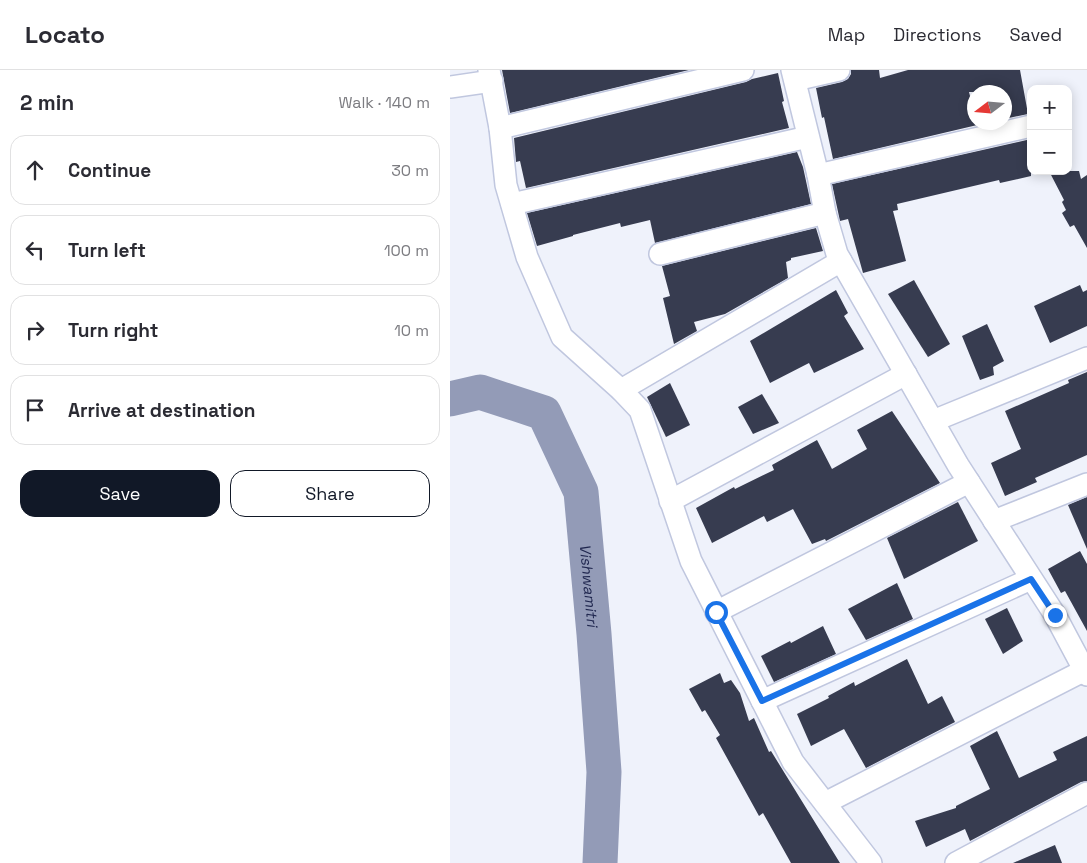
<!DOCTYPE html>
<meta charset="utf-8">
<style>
body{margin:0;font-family:"Space Grotesk",sans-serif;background:#f2f2f3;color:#2b2b33}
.controls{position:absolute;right:15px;top:15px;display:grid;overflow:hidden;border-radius:10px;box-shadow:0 2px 12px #0003}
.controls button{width:45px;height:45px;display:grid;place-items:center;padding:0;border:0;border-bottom:1px solid #e1e1e2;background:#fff;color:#2b2b33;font:25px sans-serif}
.compass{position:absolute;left:517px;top:15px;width:45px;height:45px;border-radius:50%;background:#fff;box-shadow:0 2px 12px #0003;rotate:254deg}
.stop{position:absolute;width:15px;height:15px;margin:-11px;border:4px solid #1a73e8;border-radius:50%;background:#fff}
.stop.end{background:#1a73e8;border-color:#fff;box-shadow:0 1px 5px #0008}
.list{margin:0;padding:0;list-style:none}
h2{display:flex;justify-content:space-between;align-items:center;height:65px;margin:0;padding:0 20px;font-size:21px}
h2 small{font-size:16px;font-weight:400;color:#7c7c81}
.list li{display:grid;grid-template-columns:32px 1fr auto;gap:15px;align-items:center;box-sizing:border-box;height:70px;margin:0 10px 10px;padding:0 10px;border:1px solid #e1e1e2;border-radius:15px}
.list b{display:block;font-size:19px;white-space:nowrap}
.list em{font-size:16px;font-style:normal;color:#7c7c81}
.actions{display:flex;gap:10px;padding:15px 20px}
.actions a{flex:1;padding:11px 0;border:1px solid #111827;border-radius:15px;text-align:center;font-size:18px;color:#111827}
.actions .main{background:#111827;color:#fff}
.icon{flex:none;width:28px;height:28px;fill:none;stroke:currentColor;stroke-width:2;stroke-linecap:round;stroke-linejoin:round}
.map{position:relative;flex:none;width:637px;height:793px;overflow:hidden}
header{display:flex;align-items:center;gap:30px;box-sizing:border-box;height:70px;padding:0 25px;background:#fff;border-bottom:1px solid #e1e1e2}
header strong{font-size:24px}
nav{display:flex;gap:28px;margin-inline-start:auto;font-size:18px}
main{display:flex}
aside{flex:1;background:#fff}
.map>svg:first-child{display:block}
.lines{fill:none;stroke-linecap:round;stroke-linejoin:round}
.river{stroke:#939bb7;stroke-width:35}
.building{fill:#373c50}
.street-casing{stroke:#c0c7df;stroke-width:24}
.street{stroke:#fff;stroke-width:21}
.route{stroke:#1a73e8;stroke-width:6}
.labels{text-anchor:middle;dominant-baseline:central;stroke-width:5;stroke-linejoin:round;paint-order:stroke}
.water-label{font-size:15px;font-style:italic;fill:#20274f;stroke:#fff}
</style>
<header>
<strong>Locato</strong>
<nav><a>Map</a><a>Directions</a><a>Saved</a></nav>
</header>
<main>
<aside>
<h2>2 min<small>Walk · 140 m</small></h2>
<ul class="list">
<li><svg class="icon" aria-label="ahead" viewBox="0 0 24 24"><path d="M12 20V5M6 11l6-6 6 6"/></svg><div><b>Continue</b></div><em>30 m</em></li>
<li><svg class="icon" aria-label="left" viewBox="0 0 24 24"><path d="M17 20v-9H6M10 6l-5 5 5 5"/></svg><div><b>Turn left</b></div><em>100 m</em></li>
<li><svg class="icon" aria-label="right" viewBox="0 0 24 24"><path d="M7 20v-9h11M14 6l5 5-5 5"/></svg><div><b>Turn right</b></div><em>10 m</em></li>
<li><svg class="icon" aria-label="arrive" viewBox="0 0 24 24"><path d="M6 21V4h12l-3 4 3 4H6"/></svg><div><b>Arrive at destination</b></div></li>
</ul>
<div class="actions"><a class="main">Save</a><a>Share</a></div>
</aside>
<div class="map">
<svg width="637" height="793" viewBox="0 0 637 793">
<rect width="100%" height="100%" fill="#eff2fb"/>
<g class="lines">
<!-- river -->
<path class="river" id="s1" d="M0 329 30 322 94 343 131 422 144 564 154 702 150 793"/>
</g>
<!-- building -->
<g class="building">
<path d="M52 0H239L60 43Z"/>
<path d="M401 0H429L430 8 458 0H570L578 44 554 49V22H519L524 42V52H540L383 89 374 47 372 48 366 18 392 12 398 9 401 4Z"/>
<path d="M328 3 334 31 332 32 339 58 76 118 70 91 66 92 64 68 296 12 302 9Z"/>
<path d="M581 69V106L550 113 549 110 447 134 448 140 443 141 456 191 413 203 398 149 390 151 382 114Z"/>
<path d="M347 82 353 97 361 134 205 173 200 150 171 157 170 153 123 165V166L87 176 77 143Z"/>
<path d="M599 101H629L631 109 637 105V178L624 155 620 157 612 143 616 140 612 132 614 130Z"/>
<path d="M366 158 373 181 341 188V190L336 192 338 208 275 244 244 252 247 261 224 274 213 228 220 226 212 196Z"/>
<path d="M464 210 500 274 478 287 438 224Z"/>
<path d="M630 215 633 222 637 220V256L600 273 584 236Z"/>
<path d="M386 220 398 243 394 246 414 279 364 303 359 293 320 313 300 271Z"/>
<path d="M537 254 554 291 543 297 544 305 530 310 512 266Z"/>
<path d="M637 302V385L585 408 587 412 555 426 541 393 571 379 555 341 619 313 618 310Z"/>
<path d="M220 313 240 355 216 367 197 327Z"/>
<path d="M312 324 329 353 303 364 288 337Z"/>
<path d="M442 341 490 413 376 471 375 469 362 474 343 439 317 452 314 446 262 473 246 438 284 417 285 419 324 400 322 395 367 370 382 399 417 379 407 360Z"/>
<path d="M637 427V479L618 435Z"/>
<path d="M508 432 528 471 454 509 437 468Z"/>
<path d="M630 481 637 494V561L615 521 611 523 598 499Z"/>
<path d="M447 513 463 549 416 570 398 539Z"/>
<path d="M557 538 573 571 553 584 535 549Z"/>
<path d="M373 556 386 584 324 612 311 586 340 571 341 573Z"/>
<path d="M457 589 478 634 492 626 505 652 416 698 394 659 361 676 347 644 379 628 378 626 404 612 405 616Z"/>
<path d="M270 603 274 613 281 610 290 623 299 651 304 648 319 682 321 681 390 793H341L313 743 309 746 266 668 270 665 255 640 252 642 239 619Z"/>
<path d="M547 661 569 708 607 690 603 682 637 666V711L631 712 520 771 515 759 476 777 465 751 506 738V736L540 719 520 676Z"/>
<path d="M605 775 612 793H563Z"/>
</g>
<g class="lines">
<defs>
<g id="street">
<path d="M39 0 50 58 56 115 77 187 112 267 171 320 190 340 241 491 343 692 421 793"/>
<path d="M342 0 368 105 375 143 387 184 508 395 605 545 637 605"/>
<path d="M345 10 389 0"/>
<path d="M0 17 42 11"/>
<path d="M50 58 293 0"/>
<path d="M368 105 581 56"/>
<path d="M62 134 358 67"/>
<path d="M210 184 375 143"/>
<path d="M171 320 391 191"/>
<path d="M483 351 637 288"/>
<path d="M220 431 456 304"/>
<path d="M544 451 637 414"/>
<path d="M266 542 519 412"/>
<path d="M312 631 581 509"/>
<path d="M375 733 635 600"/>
<path d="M506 793 637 723"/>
</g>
</defs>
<!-- street casing -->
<use href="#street" class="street-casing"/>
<!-- street -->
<use href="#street" class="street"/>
</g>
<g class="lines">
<!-- route -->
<path class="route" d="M266 542 312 631 581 509 605 545"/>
</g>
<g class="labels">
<!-- water labels -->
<g class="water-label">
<text stroke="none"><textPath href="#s1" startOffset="279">Vishwamitri</textPath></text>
</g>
</g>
</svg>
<div class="controls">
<button>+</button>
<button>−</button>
</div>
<svg class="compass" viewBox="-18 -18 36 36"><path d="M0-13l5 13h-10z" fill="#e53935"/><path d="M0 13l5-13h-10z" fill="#7c7c81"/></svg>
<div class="stop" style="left:266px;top:542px"></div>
<div class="stop end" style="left:605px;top:545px"></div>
</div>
</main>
